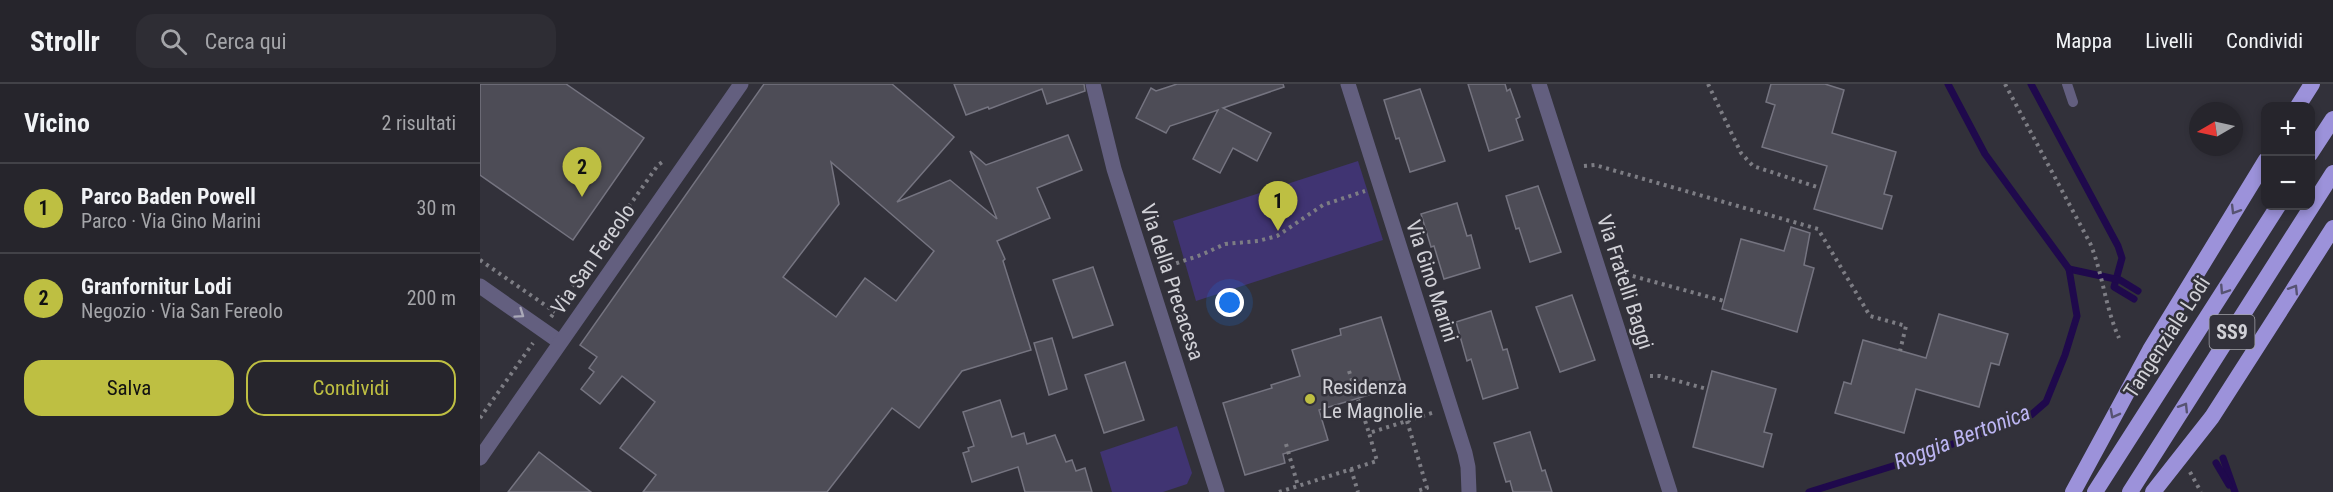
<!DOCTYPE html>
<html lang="it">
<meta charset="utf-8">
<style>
body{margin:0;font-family:"Roboto Condensed",sans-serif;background:#2e2d34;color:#f1f3f6}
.controls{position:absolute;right:18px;top:18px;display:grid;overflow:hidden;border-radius:12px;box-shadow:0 3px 9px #0003}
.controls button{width:54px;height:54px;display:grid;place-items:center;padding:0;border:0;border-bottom:2px solid #424248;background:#26252c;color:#f1f3f6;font:30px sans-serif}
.compass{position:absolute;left:1709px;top:18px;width:54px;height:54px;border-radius:50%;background:#26252c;box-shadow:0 3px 9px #0003;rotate:261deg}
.you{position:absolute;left:750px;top:219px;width:21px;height:21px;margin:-15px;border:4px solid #fff;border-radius:50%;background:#1a73e8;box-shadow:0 0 0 9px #1a73e833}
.badge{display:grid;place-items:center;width:39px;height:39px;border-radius:50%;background:#bebf42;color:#111;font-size:20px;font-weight:700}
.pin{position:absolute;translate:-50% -50px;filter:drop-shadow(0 2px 3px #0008)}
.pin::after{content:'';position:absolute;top:32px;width:21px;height:18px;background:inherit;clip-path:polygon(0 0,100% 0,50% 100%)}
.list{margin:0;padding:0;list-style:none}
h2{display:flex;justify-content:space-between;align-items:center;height:78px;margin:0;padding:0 24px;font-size:26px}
h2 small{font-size:20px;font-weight:400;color:#a4a5a9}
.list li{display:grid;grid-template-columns:39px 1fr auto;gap:18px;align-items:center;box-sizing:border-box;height:90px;padding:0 24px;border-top:2px solid #424248}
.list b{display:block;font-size:22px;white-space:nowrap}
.list p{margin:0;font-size:20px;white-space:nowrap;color:#a4a5a9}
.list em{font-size:20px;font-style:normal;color:#a4a5a9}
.actions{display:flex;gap:12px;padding:18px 24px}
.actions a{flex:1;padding:14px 0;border:2px solid #bebf42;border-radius:18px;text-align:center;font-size:21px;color:#bebf42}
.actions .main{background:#bebf42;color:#111}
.icon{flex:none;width:33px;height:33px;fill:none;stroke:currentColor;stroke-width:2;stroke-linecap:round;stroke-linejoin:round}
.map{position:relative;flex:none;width:1853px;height:408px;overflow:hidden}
header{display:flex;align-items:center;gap:36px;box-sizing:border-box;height:84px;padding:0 30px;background:#26252c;border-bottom:2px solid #424248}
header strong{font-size:28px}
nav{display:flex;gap:33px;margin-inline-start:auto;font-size:21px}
.search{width:420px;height:54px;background:#2e2d34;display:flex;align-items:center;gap:15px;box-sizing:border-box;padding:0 21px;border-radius:18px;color:#a4a5a9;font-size:22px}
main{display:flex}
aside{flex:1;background:#26252c}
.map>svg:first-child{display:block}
.green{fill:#403472}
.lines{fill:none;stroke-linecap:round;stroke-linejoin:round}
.stream{stroke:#1f094c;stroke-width:7}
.building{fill:#4d4c56;stroke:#757480;stroke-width:1.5;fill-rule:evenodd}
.path{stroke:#7d7d84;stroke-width:4;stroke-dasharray:3 4.5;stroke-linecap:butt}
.service{stroke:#635f7f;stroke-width:10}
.minor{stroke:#635f7f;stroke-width:15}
.trunk{stroke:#9c92da;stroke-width:16}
.oneway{stroke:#575372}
.oneway2{stroke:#aaa9b8}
.poi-dot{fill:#bebf42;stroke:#32313a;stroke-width:2}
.labels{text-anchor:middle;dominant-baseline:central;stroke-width:5;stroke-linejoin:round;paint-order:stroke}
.shield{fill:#32313a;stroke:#a1a1a8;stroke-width:1.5}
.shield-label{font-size:20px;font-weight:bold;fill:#d1d1d7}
.street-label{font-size:21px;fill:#d1d1d7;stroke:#32313a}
.poi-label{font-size:21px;fill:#d1d1d7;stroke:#32313a;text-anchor:start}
.water-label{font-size:22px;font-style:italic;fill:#bcb5f2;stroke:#32313a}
</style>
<header>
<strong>Strollr</strong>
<div class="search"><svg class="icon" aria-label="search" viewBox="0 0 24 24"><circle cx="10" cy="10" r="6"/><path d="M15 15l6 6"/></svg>Cerca qui</div>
<nav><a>Mappa</a><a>Livelli</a><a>Condividi</a></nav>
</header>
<main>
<aside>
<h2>Vicino<small>2 risultati</small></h2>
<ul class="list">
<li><span class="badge">1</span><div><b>Parco Baden Powell</b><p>Parco · Via Gino Marini</p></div><em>30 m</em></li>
<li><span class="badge">2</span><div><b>Granfornitur Lodi</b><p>Negozio · Via San Fereolo</p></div><em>200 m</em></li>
</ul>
<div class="actions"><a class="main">Salva</a><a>Condividi</a></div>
</aside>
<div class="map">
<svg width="1853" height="408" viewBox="0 0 1853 408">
<rect width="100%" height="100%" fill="#32313a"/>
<!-- green -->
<g class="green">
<path d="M878 77 903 156 716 217 693 137Z"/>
<path d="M697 342 712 389 707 400 683 408H632L620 368Z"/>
</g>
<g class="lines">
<!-- stream -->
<g class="stream">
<path d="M1551 0 1638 162 1642 174 1634 203 1654 215"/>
<path d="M1589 185 1640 196 1658 207"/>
<path d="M1743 374 1755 408"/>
<path d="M1736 379 1749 401"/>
<path d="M1329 408 1416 381 1551 331 1566 318 1585 271 1597 232 1589 185 1505 70 1468 0"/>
</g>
</g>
<!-- building -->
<g class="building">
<path d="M0 0H86L164 54 93 156 0 91Z"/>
<path d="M284 0H412L474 53 417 118 470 96 517 135 490 67 506 81 588 51 602 86 557 104 570 134 517 157 525 175 523 177 551 266 482 287 439 344 412 324 347 408H163L176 391 140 364 175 318 142 292 120 320 101 305 114 288 109 284 117 273 100 261ZM351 78 454 167 416 217 385 194 356 233 303 193 359 120Z"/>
<path d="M474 0H604L605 7 567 20 562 5 509 25 508 23 486 31Z"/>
<path d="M697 0H803L804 3 743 24 791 49 777 77 753 64 740 89 713 75 738 26 690 42 686 49 656 34 671 4 676 7Z"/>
<path d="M988 0H1025L1027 7 1030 5 1040 33 1036 35 1043 56 1009 67Z"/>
<path d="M1291 0H1345L1364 6 1352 49 1416 68 1404 110 1412 112 1402 145 1334 125 1347 82 1282 63 1295 21 1286 18Z"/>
<path d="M940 5 965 77 930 88 919 54 916 55 904 16Z"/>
<path d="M1058 102 1081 168 1050 178 1039 144 1036 145 1026 112Z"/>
<path d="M977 119 987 152 991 151 1000 184 964 195 954 162 951 163 941 130Z"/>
<path d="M1311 143 1330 149 1324 181 1334 184 1317 248 1242 225 1261 155 1304 167Z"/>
<path d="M613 183 633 241 593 254 573 196Z"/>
<path d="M1092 211 1115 276 1080 288 1056 223Z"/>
<path d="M1011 227 1023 266 1027 265 1038 304 1003 315 991 275 987 277 976 238Z"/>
<path d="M1459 230 1528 250 1519 281 1511 279 1499 323 1436 305 1424 349 1355 329 1364 298 1371 300 1383 256 1446 274Z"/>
<path d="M901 233 922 301 839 326 848 356 803 370 805 379 765 391 743 319 792 304 791 301 820 292 812 266 861 251 860 245Z"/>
<path d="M572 254 587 305 569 311 554 259Z"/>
<path d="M645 278 664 336 624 349 605 291Z"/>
<path d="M1232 287 1296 305 1284 348 1292 350 1283 383 1213 363Z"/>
<path d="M520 316 532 353 544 349 547 360 575 351 586 378 592 376 596 387 605 384 612 408H545L538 383 492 398 483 369 489 367 488 364 494 362 483 328Z"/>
<path d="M1050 348 1062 387 1065 386 1072 408H1033L1030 397 1026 398 1014 359Z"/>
<path d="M59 368 111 408H28Z"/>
</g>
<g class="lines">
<!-- path -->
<g class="path">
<path d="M1228 0 1261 69 1273 82 1340 104"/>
<path d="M1525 0 1610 159C1623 190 1625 223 1639 254"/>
<path d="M1104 82 1115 81 1338 145 1390 232 1426 242 1420 267"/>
<path d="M0 176 75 228"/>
<path d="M682 184 721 171 745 160 778 157 797 152 843 121 885 107"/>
<path d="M1138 190 1149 191 1244 217"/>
<path d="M71 233 178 81 184 77"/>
<path d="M869 287 889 349"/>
<path d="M1170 292H1180L1227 305"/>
<path d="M0 334 53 259"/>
<path d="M927 337 947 404 937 407"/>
<path d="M806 360 818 402"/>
<path d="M871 385 878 408"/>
<path d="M1710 388 1721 408"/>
<path d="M799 408 897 377 889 349 955 328"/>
</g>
<!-- service -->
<path class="service" d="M1587 0 1593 18"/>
<!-- minor -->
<g class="minor">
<path d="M613 0 634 85 737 408"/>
<path d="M868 0 985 369 988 383 989 408"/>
<path d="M1059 0 1190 408"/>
<path d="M0 202 80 258"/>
<path d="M0 374 261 0"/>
</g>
<!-- trunk -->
<g class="trunk">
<path d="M1818 22 1832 0"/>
<path d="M1830 70 1853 35"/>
<path d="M1593 408 1670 266 1786 76"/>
<path d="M1615 408 1798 122"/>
<path d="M1650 408 1853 89"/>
<path d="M1673 408 1732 333 1853 144"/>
</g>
</g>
<!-- one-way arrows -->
<defs><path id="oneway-chevron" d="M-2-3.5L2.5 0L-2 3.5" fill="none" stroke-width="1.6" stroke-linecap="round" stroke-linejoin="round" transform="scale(1.5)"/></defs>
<g class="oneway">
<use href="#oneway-chevron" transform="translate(1755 126) rotate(121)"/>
<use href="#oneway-chevron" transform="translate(1814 205) rotate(-58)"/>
<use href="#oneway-chevron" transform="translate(1744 206) rotate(123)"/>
<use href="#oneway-chevron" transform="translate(1704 323) rotate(-58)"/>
<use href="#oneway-chevron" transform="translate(1634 330) rotate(118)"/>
</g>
<use class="oneway2" href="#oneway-chevron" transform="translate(40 230) rotate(35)"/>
<!-- markers -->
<circle class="poi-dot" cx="830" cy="315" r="6"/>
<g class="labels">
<!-- shield labels -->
<rect class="shield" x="1729.5" y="231" width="45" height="34" rx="4.5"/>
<g class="shield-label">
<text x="1752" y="248">SS9</text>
</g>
<!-- street labels -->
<g class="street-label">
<text transform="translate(113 175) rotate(-55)">Via San Fereolo</text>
<text transform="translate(952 197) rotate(72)">Via Gino Marini</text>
<text transform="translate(692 198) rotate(72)">Via della Precacesa</text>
<text transform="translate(1145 198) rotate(72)">Via Fratelli Baggi</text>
<text transform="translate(1687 253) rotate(-57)">Tangenziale Lodi</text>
</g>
<!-- poi labels -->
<g class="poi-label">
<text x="842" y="303">Residenza<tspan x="842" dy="24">Le Magnolie</tspan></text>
</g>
<!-- water labels -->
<g class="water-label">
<text transform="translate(1482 353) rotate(-21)">Roggia Bertonica</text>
</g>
</g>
</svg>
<div class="controls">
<button>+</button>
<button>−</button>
</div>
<svg class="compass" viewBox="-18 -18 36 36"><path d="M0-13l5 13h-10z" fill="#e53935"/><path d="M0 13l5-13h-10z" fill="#a4a5a9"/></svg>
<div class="you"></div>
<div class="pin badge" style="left:798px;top:147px">1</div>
<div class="pin badge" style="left:102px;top:113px">2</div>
</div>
</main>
